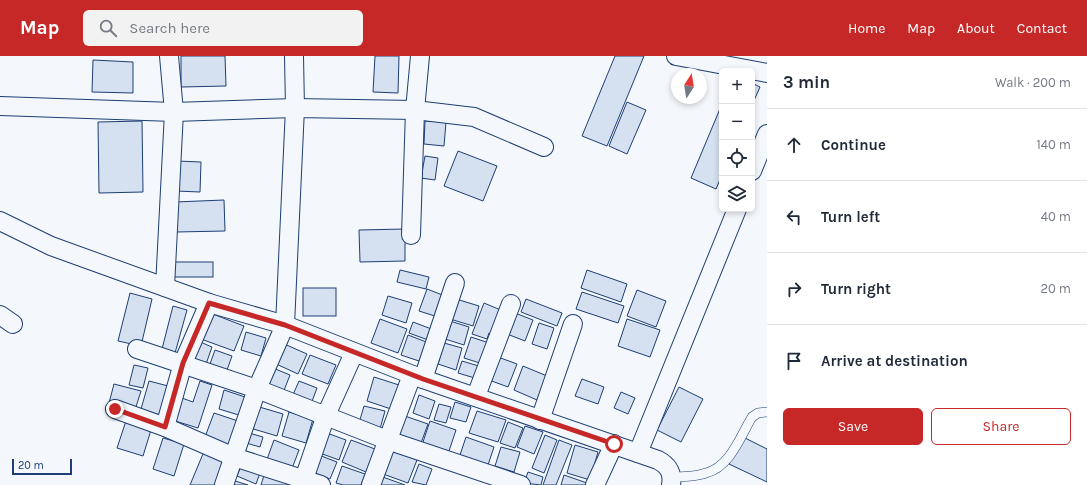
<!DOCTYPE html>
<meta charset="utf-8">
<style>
body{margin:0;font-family:Karla,sans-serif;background:#f2f2f3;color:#1f2937}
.controls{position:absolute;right:12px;top:12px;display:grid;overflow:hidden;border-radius:6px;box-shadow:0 2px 6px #0003}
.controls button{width:36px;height:36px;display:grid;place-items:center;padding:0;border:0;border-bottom:1px solid #e0e1e3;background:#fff;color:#1f2937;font:20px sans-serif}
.compass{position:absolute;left:671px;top:12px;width:36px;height:36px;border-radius:50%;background:#fff;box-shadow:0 2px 6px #0003;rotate:12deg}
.scale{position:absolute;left:12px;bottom:10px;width:60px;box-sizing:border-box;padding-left:4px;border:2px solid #1d3f73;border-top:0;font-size:11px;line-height:14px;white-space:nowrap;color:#1d3f73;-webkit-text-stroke:3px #f4f7fb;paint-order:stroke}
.stop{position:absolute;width:12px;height:12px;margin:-9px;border:3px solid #c62828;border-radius:50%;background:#fff}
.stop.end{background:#c62828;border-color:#fff;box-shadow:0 1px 4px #0008}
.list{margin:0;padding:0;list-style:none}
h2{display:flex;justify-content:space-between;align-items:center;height:52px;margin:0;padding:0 16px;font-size:17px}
h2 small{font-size:13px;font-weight:400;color:#747a83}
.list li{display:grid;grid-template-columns:26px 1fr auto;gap:12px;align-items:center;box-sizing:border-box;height:72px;padding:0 16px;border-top:1px solid #e0e1e3}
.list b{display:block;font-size:15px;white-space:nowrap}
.list em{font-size:13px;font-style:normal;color:#747a83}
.actions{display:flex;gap:8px;padding:12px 16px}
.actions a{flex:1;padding:9px 0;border:1px solid #c62828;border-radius:6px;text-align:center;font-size:14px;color:#c62828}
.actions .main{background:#c62828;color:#fff}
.icon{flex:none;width:22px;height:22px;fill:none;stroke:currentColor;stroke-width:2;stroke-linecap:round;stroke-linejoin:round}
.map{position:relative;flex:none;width:767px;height:429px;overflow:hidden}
header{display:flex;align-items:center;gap:24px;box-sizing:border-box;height:56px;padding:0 20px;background:#c62828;color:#fff}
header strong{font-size:19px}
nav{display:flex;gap:22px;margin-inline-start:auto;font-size:14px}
.search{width:280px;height:36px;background:#f2f2f3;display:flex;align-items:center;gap:10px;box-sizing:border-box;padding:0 14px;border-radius:6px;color:#747a83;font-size:15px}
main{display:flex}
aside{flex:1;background:#fff}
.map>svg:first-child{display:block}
.building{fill:#d5e0f0;stroke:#1d3f73}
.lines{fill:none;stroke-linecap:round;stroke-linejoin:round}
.service-casing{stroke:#1d3f73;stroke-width:10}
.minor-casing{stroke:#1d3f73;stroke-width:20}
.service{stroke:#f4f7fb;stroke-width:9}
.minor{stroke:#f4f7fb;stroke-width:18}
.route{stroke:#c62828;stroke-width:5}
</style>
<header>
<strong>Map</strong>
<div class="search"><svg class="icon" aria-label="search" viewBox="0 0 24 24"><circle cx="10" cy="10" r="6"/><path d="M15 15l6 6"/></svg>Search here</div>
<nav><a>Home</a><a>Map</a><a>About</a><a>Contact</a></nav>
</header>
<main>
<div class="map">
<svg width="767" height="429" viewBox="0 0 767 429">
<rect width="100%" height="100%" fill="#f4f7fb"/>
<!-- building -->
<g class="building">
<path d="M181 0H225L226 30 181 31Z"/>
<path d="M375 0H399L398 37 373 36Z"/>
<path d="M615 0H644L607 90 582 80Z"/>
<path d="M93 4 133 6V37L92 36Z"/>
<path d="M752 27 760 31 752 49Z"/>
<path d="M627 46 646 54 627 98 609 90Z"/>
<path d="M722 48V119L716 133 691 122Z"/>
<path d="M142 65 143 136 99 137 98 66Z"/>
<path d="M425 65 446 66 444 90 424 88Z"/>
<path d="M458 95 497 110 483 145 444 130Z"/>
<path d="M425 100 438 102 435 124 421 122Z"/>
<path d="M177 105 201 106 200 136 176 135Z"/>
<path d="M224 144 225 175 176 176 175 146Z"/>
<path d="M405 173V205L360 206 359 174Z"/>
<rect x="171" y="206" width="42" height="15"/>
<path d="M400 214 429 221 426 233 397 226Z"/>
<path d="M587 214 627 228 621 246 581 232Z"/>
<rect x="303" y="232" width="33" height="28"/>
<path d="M427 233 445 240 438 261 419 255Z"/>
<path d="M637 234 666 245 656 271 627 260Z"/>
<path d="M582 236 624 250 618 267 576 253Z"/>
<path d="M130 237 152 243 141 290 118 285Z"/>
<path d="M388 240 412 247 406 267 382 259Z"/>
<path d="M456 243 479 250 473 270 450 263Z"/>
<path d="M526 243 562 257 557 270 521 256Z"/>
<path d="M484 247 503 255 494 279 489 277 487 283 472 278Z"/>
<path d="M173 250 187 254 175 297 162 293Z"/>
<path d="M210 257 244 270 234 295 201 283Z"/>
<path d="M515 257 533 264 525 285 507 278Z"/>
<path d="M380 263 407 273 398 297 371 287Z"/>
<path d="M627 263 660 274 650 301 618 290Z"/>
<path d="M450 265 469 271 464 289 445 283Z"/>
<path d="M413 266 434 274 431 285 409 277Z"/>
<path d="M539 267 554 272 547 293 532 288Z"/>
<path d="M246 276 266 282 261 300 241 294Z"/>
<path d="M408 279 429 287 422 306 401 299Z"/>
<path d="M471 281 489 287 483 308 464 302Z"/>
<path d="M198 285 212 291 205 311 190 305Z"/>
<path d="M282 287 307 298 298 318 274 307Z"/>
<path d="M444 287 462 292 456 314 438 308Z"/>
<path d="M215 294 232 300 227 314 210 308Z"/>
<path d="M310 299 336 309 328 328 302 318Z"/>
<path d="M498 301 517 308 508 331 489 324Z"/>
<path d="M462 305 482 311 478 323 458 317Z"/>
<path d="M134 309 148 312 143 332 129 329Z"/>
<path d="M523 310 547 320 537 344 514 334Z"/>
<path d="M273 312 290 319 283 337 266 330Z"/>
<path d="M374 321 399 329 391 353 367 345Z"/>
<path d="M582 323 604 331 598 348 575 340Z"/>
<path d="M149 325 172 331 163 360 141 353Z"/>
<path d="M200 325 212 329 198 372 172 364 179 341 193 346Z"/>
<path d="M299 325 317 332 311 348 292 341Z"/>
<path d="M114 328 141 335 135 354 109 347Z"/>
<path d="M679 331 703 343 681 386 657 374Z"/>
<path d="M224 334 248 342 242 360 219 353Z"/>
<path d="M621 336 635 342 628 358 614 352Z"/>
<path d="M419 339 435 345 429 363 413 357Z"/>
<path d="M455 346 471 351 466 366 450 362Z"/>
<path d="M439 348 451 351 446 367 434 364Z"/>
<path d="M256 350 283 358 277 380 250 372Z"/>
<path d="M364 350 385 355 380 373 359 367Z"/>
<path d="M477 355 506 364 498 386 469 377Z"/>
<path d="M289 356 313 363 306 387 282 380Z"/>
<path d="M214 357 241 366 232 391 205 381Z"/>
<path d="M402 359 428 368 421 387 395 379Z"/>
<path d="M126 365 151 374 143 400 117 392Z"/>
<path d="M430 365 456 374 448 398 422 389Z"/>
<path d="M508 366 523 372 515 392 500 387Z"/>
<path d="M525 370 543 376 534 398 517 391Z"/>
<path d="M324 376 346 384 339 404 317 396Z"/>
<path d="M249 377 263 381 260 391 246 387Z"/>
<path d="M545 379 557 384 544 417 532 412Z"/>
<path d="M466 381 494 391 487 412 459 402Z"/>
<path d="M743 381 767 393V426L729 408Z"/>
<path d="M163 382 184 388 174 420 153 413Z"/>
<path d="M274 384 299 394 291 415 266 406Z"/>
<path d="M351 384 375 393 366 416 342 406Z"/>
<path d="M559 384 572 389 556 429H543Z"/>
<path d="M575 389 598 396 590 424 567 417Z"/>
<path d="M501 391 520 396 514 416 495 410Z"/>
<path d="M205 393 230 404 219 429H190Z"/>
<path d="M392 394 417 404 408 427 383 418Z"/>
<path d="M316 398 337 406 330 423 310 415Z"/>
<path d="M419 408 432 413 426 429 412 426Z"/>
<path d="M241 410 260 417 256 428 237 420Z"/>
<path d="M342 410 365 418 361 429H343L336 427Z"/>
<path d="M265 416 292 426 291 429H261Z"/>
<path d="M528 416 543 421 541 429 524 427Z"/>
<path d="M564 419 587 427V429H561Z"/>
<path d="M380 420 405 429H377Z"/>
<path d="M232 424 248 429H231Z"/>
</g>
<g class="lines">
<defs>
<path id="service" d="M672 422C683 420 696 421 706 417 730 411 740 381 752 361L758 357 767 356"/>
<g id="minor">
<path d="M676 0 767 17"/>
<path d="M0 50 174 56 295 52 415 54 474 61 544 91"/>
<path d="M752 115 767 78"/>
<path d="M0 165 51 190 209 247 285 269 423 323 658 404C669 410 673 417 671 429"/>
<path d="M411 179 415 54 420 0"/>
<path d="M165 231 174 56 169 0"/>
<path d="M0 259 13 268"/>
<path d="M137 293 257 333 387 384 521 429"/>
<path d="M423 323 455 227"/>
<path d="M476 340 511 248"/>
<path d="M115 353 165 371 234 401 321 429"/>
<path d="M540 364 573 268"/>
<path d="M165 371 183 307 209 247"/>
<path d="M638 397 737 153"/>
<path d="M304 423 326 359 354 297"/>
<path d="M224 429 257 333 285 269 295 52 294 0"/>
<path d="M371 429 412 319"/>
<path d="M595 429 614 388"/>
</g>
</defs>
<!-- service casing -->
<use href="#service" class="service-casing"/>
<!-- minor casing -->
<use href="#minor" class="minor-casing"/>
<!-- service -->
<use href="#service" class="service"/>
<!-- minor -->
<use href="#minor" class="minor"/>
</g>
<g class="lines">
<!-- route -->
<path class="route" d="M115 353 165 371 183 307 209 247 285 269 423 323 614 388"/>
</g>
</svg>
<div class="controls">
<button>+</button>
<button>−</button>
<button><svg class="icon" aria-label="locate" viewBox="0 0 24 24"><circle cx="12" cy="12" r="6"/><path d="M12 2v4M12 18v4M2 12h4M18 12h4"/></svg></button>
<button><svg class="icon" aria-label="layers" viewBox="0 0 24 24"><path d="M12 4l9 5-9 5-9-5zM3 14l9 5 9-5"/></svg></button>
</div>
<svg class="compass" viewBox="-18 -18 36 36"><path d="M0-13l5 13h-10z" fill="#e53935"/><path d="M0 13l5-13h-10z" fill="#747a83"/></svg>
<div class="scale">20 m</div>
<div class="stop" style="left:614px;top:388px"></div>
<div class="stop end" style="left:115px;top:353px"></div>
</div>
<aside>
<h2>3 min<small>Walk · 200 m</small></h2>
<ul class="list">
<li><svg class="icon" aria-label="ahead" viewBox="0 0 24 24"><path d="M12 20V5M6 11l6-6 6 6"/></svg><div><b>Continue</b></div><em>140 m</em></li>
<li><svg class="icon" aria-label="left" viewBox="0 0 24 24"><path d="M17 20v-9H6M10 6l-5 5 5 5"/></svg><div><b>Turn left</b></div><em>40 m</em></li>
<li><svg class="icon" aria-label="right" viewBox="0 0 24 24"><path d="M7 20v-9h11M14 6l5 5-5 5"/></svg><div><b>Turn right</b></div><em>20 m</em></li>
<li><svg class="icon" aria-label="arrive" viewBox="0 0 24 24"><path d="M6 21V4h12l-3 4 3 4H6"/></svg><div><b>Arrive at destination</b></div></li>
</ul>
<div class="actions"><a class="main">Save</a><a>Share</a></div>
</aside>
</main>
